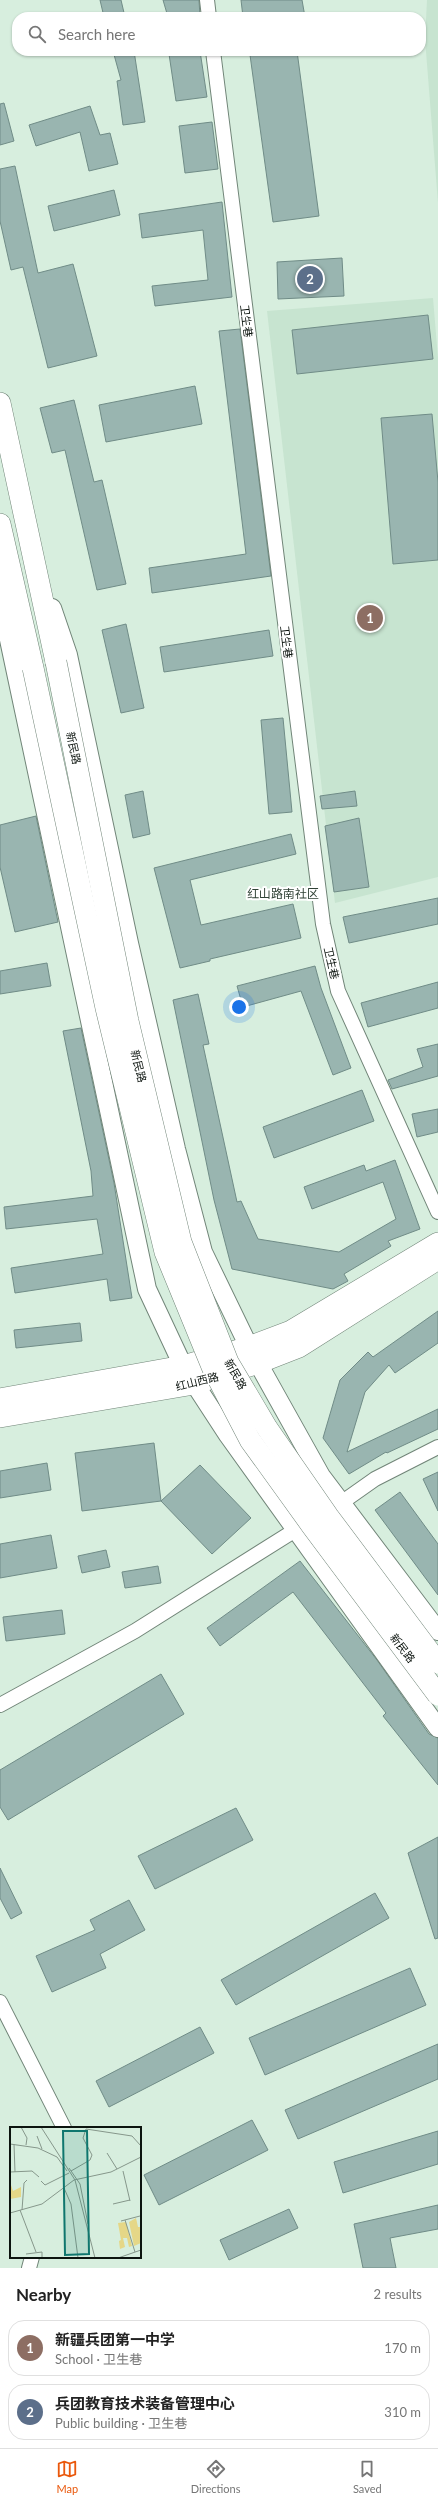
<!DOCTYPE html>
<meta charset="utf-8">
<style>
body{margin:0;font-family:Lato,"Noto Sans SC",sans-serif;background:#f2f2f2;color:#222}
.you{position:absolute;left:239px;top:1007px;width:14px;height:14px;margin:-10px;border:3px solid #fff;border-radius:50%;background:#1a73e8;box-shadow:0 0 0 6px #1a73e833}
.badge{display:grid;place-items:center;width:26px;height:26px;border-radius:50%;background:#ea580c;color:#fff;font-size:13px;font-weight:700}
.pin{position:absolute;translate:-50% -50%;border:2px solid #fff;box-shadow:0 1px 4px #0006}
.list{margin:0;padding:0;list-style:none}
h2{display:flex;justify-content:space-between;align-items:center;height:52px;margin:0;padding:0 16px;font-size:17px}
h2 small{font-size:13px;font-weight:400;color:#767676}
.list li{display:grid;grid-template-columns:26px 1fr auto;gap:12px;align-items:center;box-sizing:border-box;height:56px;margin:0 8px 8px;padding:0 8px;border:1px solid #e0e0e0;border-radius:16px}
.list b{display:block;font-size:15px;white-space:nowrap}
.list p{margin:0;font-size:13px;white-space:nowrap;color:#767676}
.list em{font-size:13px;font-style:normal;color:#767676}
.icon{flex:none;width:22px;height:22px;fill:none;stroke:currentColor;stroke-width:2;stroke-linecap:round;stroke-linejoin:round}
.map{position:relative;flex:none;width:438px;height:2268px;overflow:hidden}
.search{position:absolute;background:#fff;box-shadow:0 1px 3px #0004;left:12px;right:12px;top:12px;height:44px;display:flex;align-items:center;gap:10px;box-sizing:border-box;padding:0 14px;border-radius:16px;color:#767676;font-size:15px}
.sheet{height:180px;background:#fff}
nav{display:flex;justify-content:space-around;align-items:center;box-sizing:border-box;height:56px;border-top:1px solid #e0e0e0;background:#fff;font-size:11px;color:#767676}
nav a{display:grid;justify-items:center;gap:2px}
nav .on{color:#ea580c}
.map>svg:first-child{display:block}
.built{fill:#c7e4d0}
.building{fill:#99b5b0;stroke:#708c87}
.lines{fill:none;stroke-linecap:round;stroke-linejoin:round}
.minor-casing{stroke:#718578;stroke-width:16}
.tertiary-casing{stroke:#718578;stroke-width:20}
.secondary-casing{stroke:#718578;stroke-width:22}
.minor{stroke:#fff;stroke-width:14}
.tertiary{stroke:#fff;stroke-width:18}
.secondary{stroke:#fff;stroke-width:21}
.secondary-bridge-casing{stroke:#718578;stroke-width:22;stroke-linecap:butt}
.secondary-bridge{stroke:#fff;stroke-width:21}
.labels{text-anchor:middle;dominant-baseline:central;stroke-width:4;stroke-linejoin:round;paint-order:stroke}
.street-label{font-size:11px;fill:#0c140f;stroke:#fff}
.neighbourhood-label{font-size:12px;fill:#304236;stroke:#fff}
.inset-road{fill:none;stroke:#86978b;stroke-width:1}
.view{fill:#0f766e;fill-opacity:0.15;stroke:#0f766e;stroke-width:2}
.inset-edge{fill:none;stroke:#0c140f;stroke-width:2}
</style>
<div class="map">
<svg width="438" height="2268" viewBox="0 0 438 2268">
<rect width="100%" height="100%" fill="#d7eede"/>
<!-- built -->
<g class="built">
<path d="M427 0H438V203L425 39Z"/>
<path d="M433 298 438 358V877L335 903 267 311Z"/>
</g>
<!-- building -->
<g class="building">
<path d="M100 0H121L125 17H104Z"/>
<path d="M163 0H199L200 17H168Z"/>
<path d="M241 0H302L305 17H243Z"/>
<path d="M113 51H134L145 122 123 125 117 81 121 80Z"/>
<path d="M189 51H200L207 97 176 101 169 54Z"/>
<path d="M281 51H297L319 216 273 222 250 55Z"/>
<path d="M4 103 14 141 0 145V104Z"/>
<path d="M90 106 100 135 110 133 118 164 89 171 80 132 36 146 29 125Z"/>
<path d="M212 122 218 169 185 173 179 126Z"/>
<path d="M15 166 38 273 73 264 97 356 48 368 23 267 11 270 0 221V169Z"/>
<path d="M114 190 120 215 54 231 48 206Z"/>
<path d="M222 202 232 297 155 306 152 286 208 280 203 230 142 238 139 214Z"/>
<path d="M342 258 344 296 278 299 277 262Z"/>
<path d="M428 315 433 359 297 374 292 330Z"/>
<path d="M240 329 271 576 152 593 149 568 246 554 219 331Z"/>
<path d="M195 386 202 424 106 442 99 405Z"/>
<path d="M74 400 94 482 102 480 126 584 97 590 65 450 52 453 40 408Z"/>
<path d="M432 414 438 482V560L393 564 381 418Z"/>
<path d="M126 624 144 708 121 713 102 630Z"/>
<path d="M269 630 273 656 164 672 160 647Z"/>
<path d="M283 718 292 812 269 814 261 720Z"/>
<path d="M143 791 150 834 133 838 125 795Z"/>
<path d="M355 791 357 806 322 809 320 796Z"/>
<path d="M36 816 58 922 15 932 0 867V825Z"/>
<path d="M359 818 369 887 334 892 325 826Z"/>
<path d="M291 834 296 854 190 880 201 925 293 904 301 938 210 959V961L180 968 154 868Z"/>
<path d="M438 898V924L349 943 343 917Z"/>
<path d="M47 963 51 986 0 994V971Z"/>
<path d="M315 966 321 988 351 1068 333 1075 301 991 243 1007 237 986Z"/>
<path d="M438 982V1008L368 1027 361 1003Z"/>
<path d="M198 994 209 1044 203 1045 237 1202 241 1201 258 1239 339 1252 396 1219 383 1182 312 1209 304 1187 364 1165 366 1171 395 1160 420 1229 388 1241 391 1246 344 1274 348 1281 333 1289 232 1269 214 1200 173 1000Z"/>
<path d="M81 1028 114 1183 132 1298 110 1301 107 1279 15 1293 11 1268 103 1254 97 1219 6 1229 4 1207 93 1196 91 1171 63 1031Z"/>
<path d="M438 1044V1076L392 1089 388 1080 423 1067 417 1049Z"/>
<path d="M362 1090 374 1121 274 1158 263 1127Z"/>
<path d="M438 1109V1132L417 1137 412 1114Z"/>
<path d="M438 1311V1343L395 1373 389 1365 365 1392 347 1452 438 1409V1429L387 1453 386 1452 349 1474 323 1438 340 1380 368 1352 373 1357Z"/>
<path d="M80 1323 82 1341 16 1348 14 1330Z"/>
<path d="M154 1443 161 1501 82 1511 75 1453Z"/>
<path d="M47 1463 51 1490 0 1498V1471Z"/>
<path d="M200 1465 251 1518 212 1554 161 1501Z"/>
<path d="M438 1472V1511L423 1479Z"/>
<path d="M400 1492 438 1544V1595L375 1510Z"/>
<path d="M51 1535 57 1568 0 1578V1544Z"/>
<path d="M106 1550 110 1567 82 1573 78 1556Z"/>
<path d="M300 1561 377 1660 429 1734 438 1738V1785L383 1716 386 1713 293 1592 220 1646 207 1628Z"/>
<path d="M158 1566 161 1583 125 1588 122 1572Z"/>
<path d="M62 1610 65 1634 6 1641 3 1617Z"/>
<path d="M161 1674 184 1714 8 1820 0 1807V1770Z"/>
<path d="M236 1808 253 1840 155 1889 138 1856Z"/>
<path d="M438 1837V1938L435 1939 408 1853Z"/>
<path d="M0 1868 22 1913 11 1919 0 1898Z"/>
<path d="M375 1893 389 1918 236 2005 221 1980Z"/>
<path d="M129 1900 145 1930 100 1954 106 1968 52 1992 36 1956 95 1930 90 1920Z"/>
<path d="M410 1968 426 2005 265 2075 249 2038Z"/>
<path d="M200 2027 214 2053 109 2107 96 2081Z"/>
<path d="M438 2044V2079L298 2139 285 2110Z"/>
<path d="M252 2120 268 2150 159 2205 144 2175Z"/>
<path d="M438 2131V2164L343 2193 334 2162Z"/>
<path d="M438 2205V2229L390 2238 396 2268H363L354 2224Z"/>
<path d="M289 2209 298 2228 229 2260 220 2240Z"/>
</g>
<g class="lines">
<defs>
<g id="minor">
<path d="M207 0 209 17"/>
<path d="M213 51 323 924 338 991 438 1212"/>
<path d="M341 1503 375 1479 438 1447"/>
<path d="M0 1705 135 1631 297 1529"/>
<path d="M0 2002 64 2128"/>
<path d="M29 2268 32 2257"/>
</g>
<g id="tertiary">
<path d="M8 563 1 602 147 1289 183 1366 228 1435 438 1728"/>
<path d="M52 608 68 655 129 943 176 1149 203 1252 249 1347 321 1476 438 1631"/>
</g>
<g id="secondary">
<path d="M0 403 56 662"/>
<path d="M0 524 33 668"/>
<path d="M0 1399 183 1366 249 1347 291 1331 438 1243"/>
<path d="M0 1417 194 1384 258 1363 299 1347 438 1259"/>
</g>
</defs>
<!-- minor casing -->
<use href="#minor" class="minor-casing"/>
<!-- tertiary casing -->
<use href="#tertiary" class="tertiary-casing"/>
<!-- secondary casing -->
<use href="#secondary" class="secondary-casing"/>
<!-- minor -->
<use href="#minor" class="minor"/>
<!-- tertiary -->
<use href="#tertiary" class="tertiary"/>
<!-- secondary -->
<use href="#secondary" class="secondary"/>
<defs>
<g id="secondary-bridge">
<path d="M56 662 128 1021 181 1242 228 1362 267 1428 328 1516 438 1663"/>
<path d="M33 668 106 1008 165 1252 213 1369 250 1440 312 1526 438 1695"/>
</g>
</defs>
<!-- secondary-bridge casing -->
<use href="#secondary-bridge" class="secondary-bridge-casing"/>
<!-- secondary-bridge -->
<use href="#secondary-bridge" class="secondary-bridge"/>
</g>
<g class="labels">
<!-- street labels -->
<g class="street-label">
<text transform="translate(247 321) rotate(83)">卫生巷</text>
<text transform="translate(287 642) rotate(83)">卫生巷</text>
<text transform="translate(74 748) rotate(78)">新民路</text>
<text transform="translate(332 963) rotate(77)">卫生巷</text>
<text transform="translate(139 1066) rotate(76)">新民路</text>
<text transform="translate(236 1374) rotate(61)">新民路</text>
<text transform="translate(197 1381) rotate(-14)">红山西路</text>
<text transform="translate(403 1648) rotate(53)">新民路</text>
</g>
<!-- neighbourhood labels -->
<g class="neighbourhood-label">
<text x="283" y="893">红山路南社区</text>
</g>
</g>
<!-- overview -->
<g transform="translate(10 2127)">
<rect width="131" height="131" fill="#d7eede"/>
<path d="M0 55 3 64 11 60V70L0 72ZM126 91 128 100H131V116L124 119 119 95ZM116 95 122 119 119 120 117 111H113L115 120 110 122 109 114 111 113 108 96Z" fill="#e5d787"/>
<path class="inset-road" d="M11 0 17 11 16 18M31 0 65 53 85 131M27 9 32 22M0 17 28 21 47 30 57 44M4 17 5 45M97 26 107 42M59 41 70 57 78 97M61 44 80 33 82 28 73 11 76 2 122 9 131 19M113 44 120 74M0 45 22 44 29 50M31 54 35 58 59 46M54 61 61 77 68 131M103 77 120 73M10 83 26 125M12 83 14 56 17 53M0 86 32 77 64 53 101 45 131 30M115 93 125 125M111 94 130 89M16 127 32 125V131M108 131 131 123"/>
<path class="view" d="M53 4H77L79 127 55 128Z"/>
<rect width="131" height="131" class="inset-edge"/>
</g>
</svg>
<div class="you"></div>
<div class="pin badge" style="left:370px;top:618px;background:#8d6e63">1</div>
<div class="pin badge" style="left:310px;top:279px;background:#5c6f8a">2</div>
<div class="search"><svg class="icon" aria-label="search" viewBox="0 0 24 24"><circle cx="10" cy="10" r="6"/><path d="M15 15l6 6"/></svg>Search here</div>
</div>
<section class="sheet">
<h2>Nearby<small>2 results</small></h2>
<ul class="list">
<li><span class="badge" style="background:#8d6e63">1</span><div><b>新疆兵团第一中学</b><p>School · 卫生巷</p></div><em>170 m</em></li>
<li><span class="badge" style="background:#5c6f8a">2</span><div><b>兵团教育技术装备管理中心</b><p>Public building · 卫生巷</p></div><em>310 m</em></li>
</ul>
</section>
<nav>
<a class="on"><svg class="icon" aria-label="map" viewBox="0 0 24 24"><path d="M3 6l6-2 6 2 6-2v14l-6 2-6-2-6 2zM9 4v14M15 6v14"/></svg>Map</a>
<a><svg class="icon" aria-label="directions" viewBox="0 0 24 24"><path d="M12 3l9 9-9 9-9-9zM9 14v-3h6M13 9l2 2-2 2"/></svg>Directions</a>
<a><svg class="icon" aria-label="saved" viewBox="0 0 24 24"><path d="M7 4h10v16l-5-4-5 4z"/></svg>Saved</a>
</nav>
